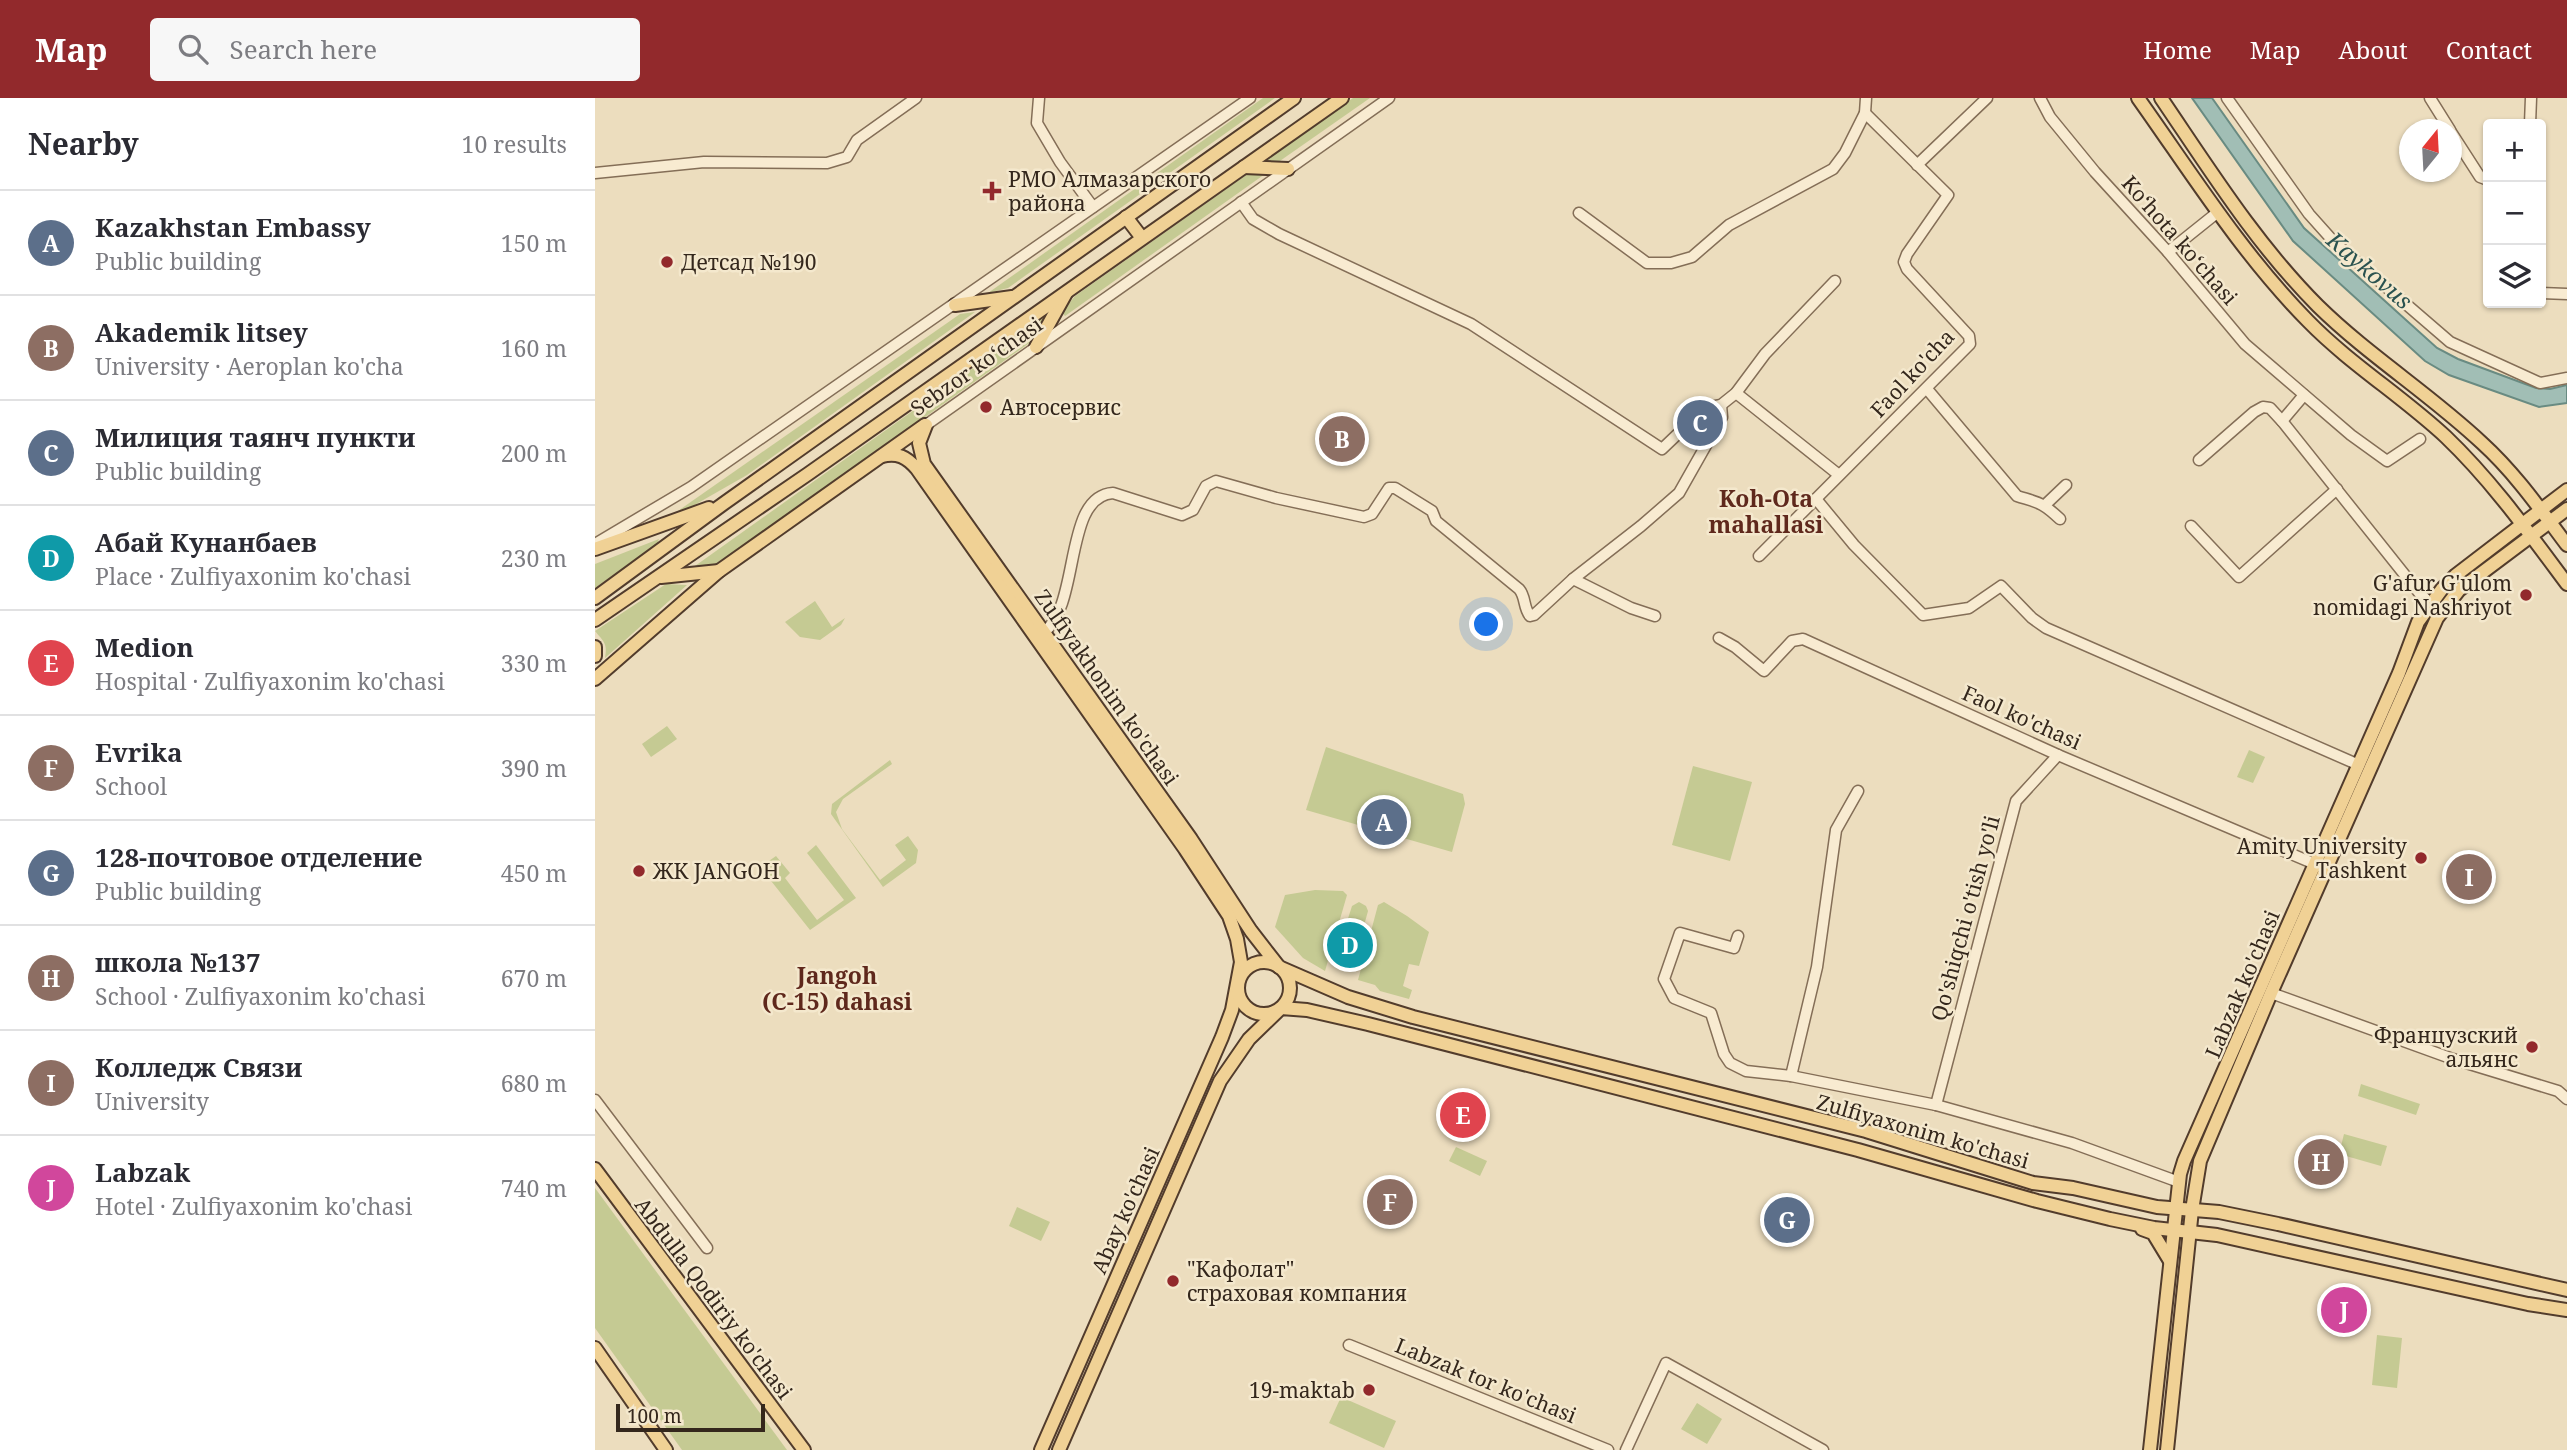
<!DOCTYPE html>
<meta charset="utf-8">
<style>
body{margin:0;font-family:"Noto Serif",serif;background:#f7f7f7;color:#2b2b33}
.controls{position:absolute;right:21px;top:21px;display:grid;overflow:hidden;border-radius:7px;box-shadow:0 2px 5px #0004}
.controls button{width:63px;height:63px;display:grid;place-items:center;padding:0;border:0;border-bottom:2px solid #e1e1e2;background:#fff;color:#2b2b33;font:35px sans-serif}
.compass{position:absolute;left:1804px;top:21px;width:63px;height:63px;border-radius:50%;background:#fff;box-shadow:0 2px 5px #0004;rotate:18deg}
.scale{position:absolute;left:21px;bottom:18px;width:149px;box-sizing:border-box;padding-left:7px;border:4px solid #34271c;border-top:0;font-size:19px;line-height:24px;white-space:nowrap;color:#34271c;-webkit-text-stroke:5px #f4e8cd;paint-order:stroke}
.you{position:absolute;left:892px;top:527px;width:24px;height:24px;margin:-18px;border:5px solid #fff;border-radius:50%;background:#1a73e8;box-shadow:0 0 0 10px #1a73e833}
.badge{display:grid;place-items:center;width:46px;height:46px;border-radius:50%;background:#92292c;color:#fff;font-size:23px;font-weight:700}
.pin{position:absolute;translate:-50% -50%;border:4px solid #fff;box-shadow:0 2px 7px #0006}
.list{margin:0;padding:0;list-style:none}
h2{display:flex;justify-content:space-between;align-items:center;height:91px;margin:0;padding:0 28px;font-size:30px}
h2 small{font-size:23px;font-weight:400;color:#7c7c81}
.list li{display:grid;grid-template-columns:46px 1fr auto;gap:21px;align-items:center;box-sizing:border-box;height:105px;padding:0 28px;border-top:2px solid #e1e1e2}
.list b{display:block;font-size:26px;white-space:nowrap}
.list p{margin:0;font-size:23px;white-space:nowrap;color:#7c7c81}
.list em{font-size:23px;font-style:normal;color:#7c7c81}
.icon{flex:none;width:38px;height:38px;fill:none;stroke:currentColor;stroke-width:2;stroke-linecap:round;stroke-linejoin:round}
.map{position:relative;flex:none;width:1972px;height:1352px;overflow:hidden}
header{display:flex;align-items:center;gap:42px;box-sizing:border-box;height:98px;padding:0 35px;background:#92292c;color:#fff}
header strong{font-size:33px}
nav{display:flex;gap:38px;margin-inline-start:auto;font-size:24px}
.search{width:490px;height:63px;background:#f7f7f7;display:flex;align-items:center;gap:18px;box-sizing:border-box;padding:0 24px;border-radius:7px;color:#7c7c81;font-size:26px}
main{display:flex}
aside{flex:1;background:#fff}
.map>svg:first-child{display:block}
.green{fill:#c5ca93}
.water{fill:#a1beb5;stroke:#698b82;stroke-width:2}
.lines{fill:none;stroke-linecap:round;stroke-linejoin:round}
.minor-casing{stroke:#846e57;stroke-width:13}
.major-casing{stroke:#523c2c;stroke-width:16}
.minor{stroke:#f8ebd1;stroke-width:10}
.major{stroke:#f0d195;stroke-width:12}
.poi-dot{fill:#92292c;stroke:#f4e8cd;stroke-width:2.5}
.labels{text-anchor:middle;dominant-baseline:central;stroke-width:5;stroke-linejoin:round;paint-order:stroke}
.poi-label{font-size:21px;fill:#34271c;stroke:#f4e8cd;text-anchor:start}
.street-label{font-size:21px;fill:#34271c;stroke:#f4e8cd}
.water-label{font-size:23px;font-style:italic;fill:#2b5350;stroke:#f4e8cd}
.neighbourhood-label{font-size:23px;font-weight:bold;fill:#5f281c;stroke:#f4e8cd}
</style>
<header>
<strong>Map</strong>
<div class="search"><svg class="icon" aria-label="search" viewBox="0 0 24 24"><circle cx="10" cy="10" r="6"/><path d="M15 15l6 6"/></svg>Search here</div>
<nav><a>Home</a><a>Map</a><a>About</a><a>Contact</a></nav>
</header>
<main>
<aside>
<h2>Nearby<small>10 results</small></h2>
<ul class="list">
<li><span class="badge" style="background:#5c6f8a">A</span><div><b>Kazakhstan Embassy</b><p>Public building</p></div><em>150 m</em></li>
<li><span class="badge" style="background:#8d6e63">B</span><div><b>Akademik litsey</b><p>University · Aeroplan ko'cha</p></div><em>160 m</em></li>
<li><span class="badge" style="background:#5c6f8a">C</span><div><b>Милиция таянч пункти</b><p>Public building</p></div><em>200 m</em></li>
<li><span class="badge" style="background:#0f9aa8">D</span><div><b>Абай Кунанбаев</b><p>Place · Zulfiyaxonim ko'chasi</p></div><em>230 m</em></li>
<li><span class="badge" style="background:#e0444e">E</span><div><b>Medion</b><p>Hospital · Zulfiyaxonim ko'chasi</p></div><em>330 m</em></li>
<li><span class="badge" style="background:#8d6e63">F</span><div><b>Evrika</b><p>School</p></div><em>390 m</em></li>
<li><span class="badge" style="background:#5c6f8a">G</span><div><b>128-почтовое отделение</b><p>Public building</p></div><em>450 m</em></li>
<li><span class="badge" style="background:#8d6e63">H</span><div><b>школа №137</b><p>School · Zulfiyaxonim ko'chasi</p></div><em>670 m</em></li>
<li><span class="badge" style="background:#8d6e63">I</span><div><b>Колледж Связи</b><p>University</p></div><em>680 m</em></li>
<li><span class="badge" style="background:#d1479c">J</span><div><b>Labzak</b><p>Hotel · Zulfiyaxonim ko'chasi</p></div><em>740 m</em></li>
</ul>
</aside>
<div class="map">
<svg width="1972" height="1352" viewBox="0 0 1972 1352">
<rect width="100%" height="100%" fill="#ecddbe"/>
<!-- green -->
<g class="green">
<path d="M668 0H680L413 190 393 195Z"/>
<path d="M758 0H775L682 65H667Z"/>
<path d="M654 75 670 76 470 218 467 214 480 198Z"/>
<path d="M380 214 152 377 82 417 80 415 365 216Z"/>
<path d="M451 218 440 241 157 442 114 470 93 473Z"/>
<path d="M64 441 62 446 0 490V466Z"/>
<path d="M71 486 92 487 10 560C13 545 8 543 0 533Z"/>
<path d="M220 503 237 529 250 520 246 527 225 542 205 539 190 524Z"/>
<path d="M72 628 82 641 56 659 47 646Z"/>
<path d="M731 649 868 696 870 706 857 754 711 712Z"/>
<path d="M1654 652 1670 659 1658 685 1642 679Z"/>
<path d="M295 662 297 666 248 701 241 714 247 731 285 782 311 762 300 747 313 738 323 752 321 765 288 789 236 716 237 706Z"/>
<path d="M1098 668 1157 684 1135 763 1077 747Z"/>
<path d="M221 747 261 800 215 832 165 769 181 758 195 775 190 780 222 822 249 802 212 755Z"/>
<path d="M720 792 748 793 752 797 730 873 708 860 680 829 690 797Z"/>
<path d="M764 804 771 808 773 813 767 835 750 830 757 808Z"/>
<path d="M789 804 812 818 834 834 824 868 814 866 808 888 817 892 814 901 785 893 780 887 763 882 783 807Z"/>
<path d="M1766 986 1825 1006 1821 1017 1763 998Z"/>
<path d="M1749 1036 1792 1048 1786 1068 1744 1056Z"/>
<path d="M861 1049 892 1063 885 1078 854 1063Z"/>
<path d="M0 1090 192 1352H87L0 1230Z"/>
<path d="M422 1109 455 1124 446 1143 414 1128Z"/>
<path d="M1782 1237 1807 1240 1802 1290 1777 1287Z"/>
<path d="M746 1299 801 1323 789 1350 734 1325Z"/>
<path d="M1102 1305 1127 1321 1112 1346 1086 1331Z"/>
</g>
<!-- water -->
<path class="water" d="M1597 0H1617L1709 130 1842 250 1863 261 1941 290 1955 291 1972 287V305L1944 309 1854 277 1830 263 1698 143Z"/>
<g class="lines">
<defs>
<g id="minor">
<path d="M444 0 442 25 465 64 498 109"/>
<path d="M1445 0 1455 19 1500 74 1573 154 1650 246 1756 337 1792 363 1825 341"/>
<path d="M1632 0 1714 116 1739 144 1855 244 1945 285 1972 280"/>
<path d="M1835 0 1855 32"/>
<path d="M1935 26 1936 0"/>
<path d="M1856 34 1885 79 1893 82"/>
<path d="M1322 67 1392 0"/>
<path d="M0 75 109 64 232 65 252 59 262 42 321 0"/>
<path d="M646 104 658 121 684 136 876 226 1067 351 1110 310 1126 307 1141 295 1170 256 1240 183"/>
<path d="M984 115 1052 165H1076L1097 159 1134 127 1238 71 1250 55 1270 15 1271 0"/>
<path d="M1573 154 1623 114"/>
<path d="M1946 195 1972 196"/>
<path d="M1332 291 1422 398C1444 405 1447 404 1465 421"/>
<path d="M1141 295 1244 377"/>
<path d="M1687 323 1825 496 1840 509"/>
<path d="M331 327 794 0"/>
<path d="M1604 362 1659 314 1668 309 1675 310 1687 323 1709 297"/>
<path d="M1221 401 1259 447 1328 517 1374 510 1406 488 1437 520 1451 530 1764 667"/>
<path d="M1450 407 1471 387"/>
<path d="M1596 428 1644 479 1742 391"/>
<path d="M0 446 96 389 655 0"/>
<path d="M1164 458 1375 246 1374 238 1312 171 1309 164 1312 156 1353 97 1270 15"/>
<path d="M978 481 1036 510 1060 518"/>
<path d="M449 534C486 506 468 398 518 395L587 417 598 412 611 388 621 383 681 400 769 419 777 416 794 390H800L837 413 841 423 924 491C931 499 928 509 935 518L939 517 978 481 1046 428 1084 395 1127 319 1126 307"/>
<path d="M1124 540 1140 549 1169 573 1197 543 1208 541 1463 657 1727 769"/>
<path d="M1143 838 1139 850 1085 835 1069 881 1079 900 1116 915 1129 956 1135 965 1151 973 1196 978 1341 1007 1477 1045 1584 1084"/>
<path d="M1676 895 1858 961 1963 993 1972 1001"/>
<path d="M1196 978 1222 869 1241 732 1263 693"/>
<path d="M0 1002 112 1150"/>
<path d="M1341 1007 1421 703 1463 657"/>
<path d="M754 1247 1013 1352"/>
<path d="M1031 1352 1071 1265 1228 1352"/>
</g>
<g id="major">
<path d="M1543 0C1597 76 1647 156 1713 223 1755 266 1807 298 1851 339 1897 383 1934 435 1972 486"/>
<path d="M1566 0C1615 72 1661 146 1723 208 1774 258 1835 296 1887 345 1920 375 1945 411 1972 447"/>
<path d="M649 69 693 71"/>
<path d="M531 119 547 140"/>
<path d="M360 207 417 199"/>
<path d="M441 249 471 195"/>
<path d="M331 327 324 345 329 366 596 741 656 833 684 869 753 899 818 919 1271 1033 1438 1085 1478 1090 1562 1109 1624 1114 1683 1126 1972 1192"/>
<path d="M287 358C302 354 312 359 322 371L590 751 634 818 642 841 646 864 637 912 627 939 446 1352"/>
<path d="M0 451 114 410"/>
<path d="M66 479 124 473"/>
<path d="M0 500 128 406 699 0"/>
<path d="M0 522 213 376 747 0"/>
<path d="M0 549V558"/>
<path d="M0 581 124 473 330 327"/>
<circle cx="669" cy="890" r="26"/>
<path d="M0 1071 209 1352"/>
<path d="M1547 1131 1558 1135 1575 1163"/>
<path d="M0 1250 71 1352"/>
<path d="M464 1352 625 983 654 941 686 910 712 912 773 926 1263 1052 1442 1103 1515 1121 1559 1130 1622 1137 1933 1206 1972 1212"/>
<path d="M1555 1352 1585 1076 1589 1063 1804 575 1823 524 1847 491 1861 477 1972 392"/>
<path d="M1572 1352 1597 1112 1605 1063 1676 895 1842 520 1864 492 1972 411"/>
</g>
</defs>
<!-- minor casing -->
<use href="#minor" class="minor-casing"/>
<!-- major casing -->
<use href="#major" class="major-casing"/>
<!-- minor -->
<use href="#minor" class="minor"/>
<!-- major -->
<use href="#major" class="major"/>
</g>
<!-- markers -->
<g class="poi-dot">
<path d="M393.5 82.5h7v7h7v7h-7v7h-7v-7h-7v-7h7z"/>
<circle cx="72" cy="164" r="7"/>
<circle cx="391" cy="309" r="7"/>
<circle cx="1931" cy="497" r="7"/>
<circle cx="1826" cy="760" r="7"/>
<circle cx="44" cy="773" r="7"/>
<circle cx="1937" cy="949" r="7"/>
<circle cx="578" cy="1183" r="7"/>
<circle cx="774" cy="1292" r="7"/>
</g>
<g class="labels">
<!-- poi labels -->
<g class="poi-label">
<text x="413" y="81">РМО Алмазарского<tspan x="413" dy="24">района</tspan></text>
<text x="86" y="164">Детсад №190</text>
<text x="405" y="309">Автосервис</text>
<text x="1917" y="485" text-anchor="end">G'afur G'ulom<tspan x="1917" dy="24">nomidagi Nashriyot</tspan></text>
<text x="1812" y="748" text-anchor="end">Amity University<tspan x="1812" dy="24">Tashkent</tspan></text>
<text x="58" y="773">ЖК JANGOH</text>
<text x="1923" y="937" text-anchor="end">Французский<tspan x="1923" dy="24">альянс</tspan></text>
<text x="592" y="1171">"Кафолат"<tspan x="592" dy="24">страховая компания</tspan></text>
<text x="760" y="1292" text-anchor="end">19-maktab</text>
</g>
<!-- street labels -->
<g class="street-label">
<text transform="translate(1585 142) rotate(49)">Koʻhota koʻchasi</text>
<text transform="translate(381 268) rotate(-35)">Sebzor ko‘chasi</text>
<text transform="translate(1317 275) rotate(-47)">Faol ko'cha</text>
<text transform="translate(512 589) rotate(55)">Zulfiyakhonim ko'chasi</text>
<text transform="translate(1427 619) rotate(24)">Faol ko'chasi</text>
<text transform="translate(1370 820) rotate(-75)">Qo'shiqchi o'tish yo'li</text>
<text transform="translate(1647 886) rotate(-67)">Labzak ko'chasi</text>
<text transform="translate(1328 1033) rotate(16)">Zulfiyaxonim ko'chasi</text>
<text transform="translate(530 1112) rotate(-66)">Abay ko'chasi</text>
<text transform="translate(119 1200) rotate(53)">Abdulla Qodiriy ko'chasi</text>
<text transform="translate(891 1282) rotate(22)">Labzak tor ko'chasi</text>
</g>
<!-- water labels -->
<g class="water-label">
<text transform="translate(1775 172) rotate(41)">Kaykovus</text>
</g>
<!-- neighbourhood labels -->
<g class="neighbourhood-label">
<text x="1171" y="400">Koh-Ota<tspan x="1171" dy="26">mahallasi</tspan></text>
<text x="242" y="877">Jangoh<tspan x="242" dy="26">(C-15) dahasi</tspan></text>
</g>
</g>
</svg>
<div class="controls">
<button>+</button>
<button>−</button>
<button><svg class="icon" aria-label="layers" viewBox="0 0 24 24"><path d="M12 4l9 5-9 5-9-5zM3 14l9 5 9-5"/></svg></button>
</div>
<svg class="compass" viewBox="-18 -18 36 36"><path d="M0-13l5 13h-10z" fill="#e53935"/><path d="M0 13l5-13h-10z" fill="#7c7c81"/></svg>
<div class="scale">100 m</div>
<div class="you"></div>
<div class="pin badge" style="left:789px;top:724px;background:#5c6f8a">A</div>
<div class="pin badge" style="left:747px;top:341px;background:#8d6e63">B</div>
<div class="pin badge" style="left:1105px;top:325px;background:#5c6f8a">C</div>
<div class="pin badge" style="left:755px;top:847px;background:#0f9aa8">D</div>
<div class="pin badge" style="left:868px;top:1017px;background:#e0444e">E</div>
<div class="pin badge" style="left:795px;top:1104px;background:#8d6e63">F</div>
<div class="pin badge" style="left:1192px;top:1122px;background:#5c6f8a">G</div>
<div class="pin badge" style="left:1726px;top:1064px;background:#8d6e63">H</div>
<div class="pin badge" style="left:1874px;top:779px;background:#8d6e63">I</div>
<div class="pin badge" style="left:1749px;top:1212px;background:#d1479c">J</div>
</div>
</main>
